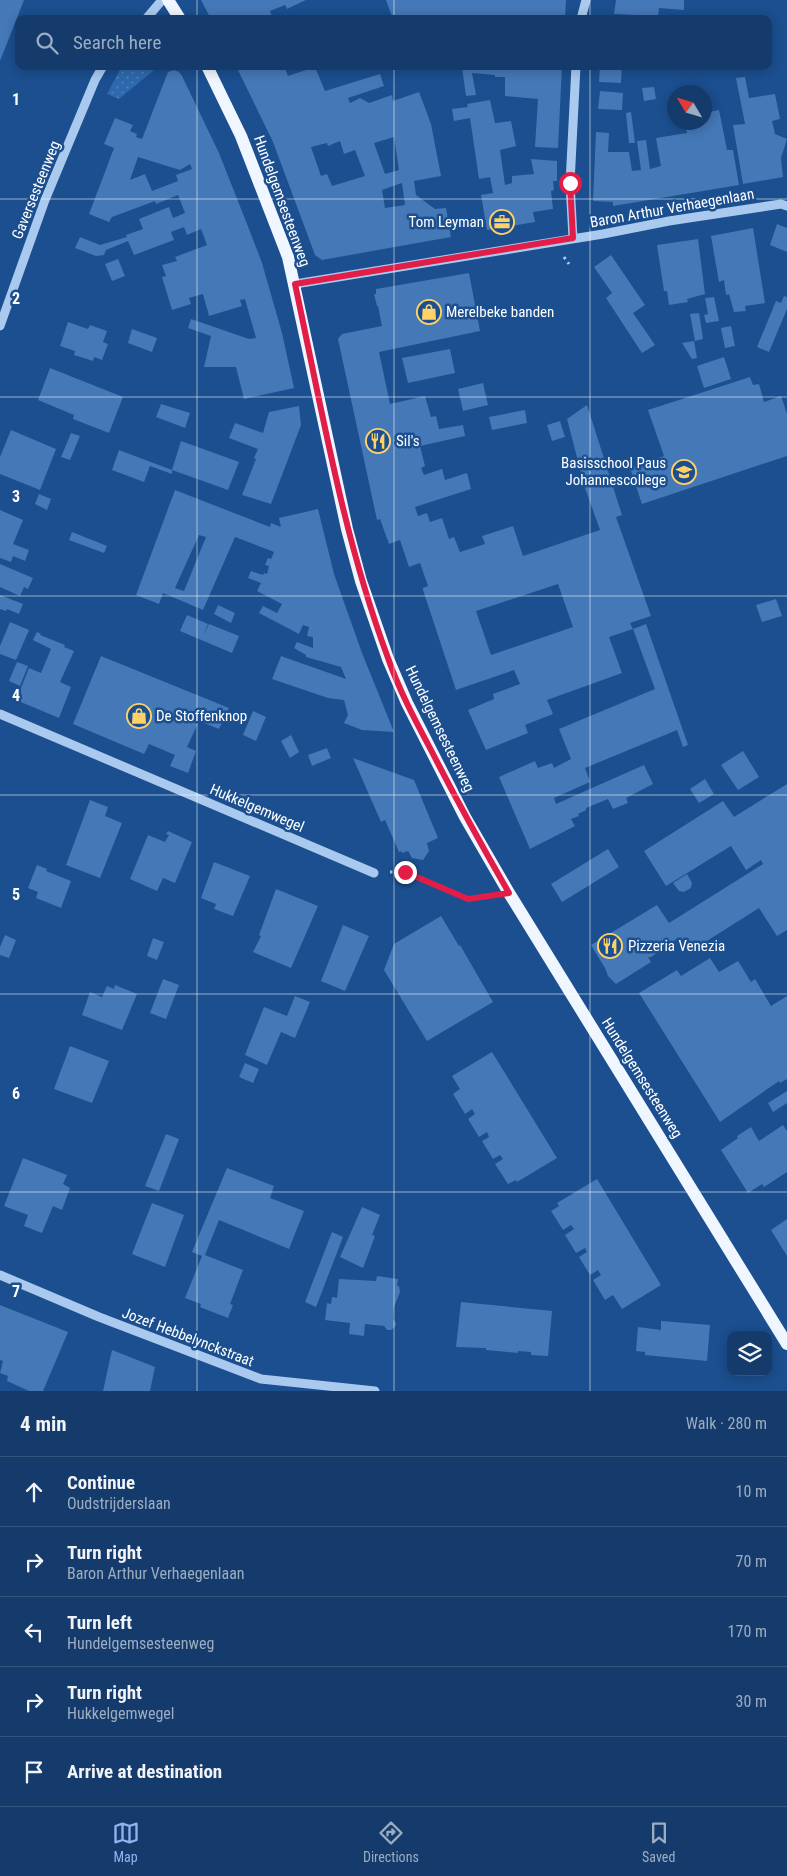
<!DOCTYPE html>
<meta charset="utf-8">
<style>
body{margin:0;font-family:"Roboto Condensed",sans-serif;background:#214673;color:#f1f3f6}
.controls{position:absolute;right:15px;bottom:15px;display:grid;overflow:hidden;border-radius:10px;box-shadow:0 2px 12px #0003}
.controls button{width:45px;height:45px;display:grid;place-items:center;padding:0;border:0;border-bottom:1px solid #33557e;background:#143b6b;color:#f1f3f6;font:25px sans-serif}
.compass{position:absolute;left:667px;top:85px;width:45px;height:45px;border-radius:50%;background:#143b6b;box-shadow:0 2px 12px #0003;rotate:308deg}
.stop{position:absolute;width:15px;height:15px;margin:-11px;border:4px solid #e11d48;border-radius:50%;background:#fff}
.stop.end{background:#e11d48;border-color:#fff;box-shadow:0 1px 5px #0008}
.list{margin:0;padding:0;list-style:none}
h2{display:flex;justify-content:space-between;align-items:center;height:65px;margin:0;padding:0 20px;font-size:21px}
h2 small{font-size:16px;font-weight:400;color:#9dadc1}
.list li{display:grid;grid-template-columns:32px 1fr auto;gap:15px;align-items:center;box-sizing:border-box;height:70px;padding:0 20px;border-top:1px solid #33557e}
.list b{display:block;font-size:19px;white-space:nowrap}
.list p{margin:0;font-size:16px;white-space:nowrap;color:#9dadc1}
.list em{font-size:16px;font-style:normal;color:#9dadc1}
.icon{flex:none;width:28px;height:28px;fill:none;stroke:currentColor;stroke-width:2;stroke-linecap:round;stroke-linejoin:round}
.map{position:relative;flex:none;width:787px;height:1391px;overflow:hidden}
.search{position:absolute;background:#143b6b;box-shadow:0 2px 12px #0003;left:15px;right:15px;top:15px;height:55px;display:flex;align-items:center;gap:12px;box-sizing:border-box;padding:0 18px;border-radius:10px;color:#9dadc1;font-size:19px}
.sheet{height:415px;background:#143b6b}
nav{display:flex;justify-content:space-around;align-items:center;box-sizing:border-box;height:70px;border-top:1px solid #33557e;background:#143b6b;font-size:14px;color:#9dadc1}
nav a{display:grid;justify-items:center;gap:2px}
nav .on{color:#95b2f1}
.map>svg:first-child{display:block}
.green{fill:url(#green-dots)}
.building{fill:#4478b7;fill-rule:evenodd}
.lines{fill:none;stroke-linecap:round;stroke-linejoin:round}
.path{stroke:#a9c9ee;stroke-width:3;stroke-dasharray:2.5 4;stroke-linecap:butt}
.minor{stroke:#a9c9ee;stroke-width:9}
.major{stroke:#f0f6ff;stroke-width:12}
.route{stroke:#e11d48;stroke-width:6}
.grid{fill:none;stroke:#fff;stroke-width:1;stroke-opacity:0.55}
.labels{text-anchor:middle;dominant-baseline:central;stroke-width:5;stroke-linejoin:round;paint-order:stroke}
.street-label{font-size:15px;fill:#fff;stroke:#1b4f8f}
.poi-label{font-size:15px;fill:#fff;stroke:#1b4f8f;text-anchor:start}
.grid-label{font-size:16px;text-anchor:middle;font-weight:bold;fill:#fff;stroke:#1b4f8f;stroke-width:5;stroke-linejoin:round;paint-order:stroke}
</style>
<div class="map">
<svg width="787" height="1391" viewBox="0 0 787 1391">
<defs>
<pattern id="green-dots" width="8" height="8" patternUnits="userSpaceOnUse" patternTransform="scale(1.25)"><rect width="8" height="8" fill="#2e69ad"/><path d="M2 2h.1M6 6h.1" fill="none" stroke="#4d80b9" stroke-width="1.8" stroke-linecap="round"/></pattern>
</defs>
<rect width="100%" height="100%" fill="#1b4f8f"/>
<!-- green -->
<path class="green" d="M122 66H159L119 99 107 94Z"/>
<!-- building -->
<g class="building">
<path d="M0 0H24L0 61Z"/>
<path d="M201 0H306L287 9 285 5 270 11 273 19H211Z"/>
<path d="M386 0H566L565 19H393Z"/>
<path d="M616 0H684V10L659 8 658 16 614 14Z"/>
<path d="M236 66H284L288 76 315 67 325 91 380 74 384 86 348 98 350 103 360 98 369 103 392 95 393 101 419 92 431 124 441 176 414 181 416 195 435 209 446 208 451 237 322 260 315 255 273 142ZM394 137 399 170 385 174 374 143ZM340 141 344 154 355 150 365 176 332 186 327 174 321 176 311 147 327 143 328 146ZM402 183 405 205 385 208 382 190Z"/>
<path d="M515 66H562L558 148 535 147 538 99 505 96V77H495V75L472 73 476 95 466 96 462 67 515 69Z"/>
<path d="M600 66H622L621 83 599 82Z"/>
<path d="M174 70 179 72 182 76 219 153 249 229 262 263 282 333 294 388 244 399 236 367H204L211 336 188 328 191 319 249 339 256 338 245 299 240 300 242 306 209 316 203 294 189 298 191 304 172 310 162 277 166 276 162 265 177 261 175 257 207 245 201 229 187 235 184 227 171 232 174 240 134 255 128 241 106 250 104 255 96 256 75 248 80 237 100 245 127 237 126 235 143 229 139 219 169 207 173 218 185 213 178 195 156 204 155 201 112 217 109 222 89 214 114 148 104 144 115 118 133 125 130 131 137 134 136 137 142 139 168 72ZM138 157 180 170 190 164 192 169 176 175 178 181 152 191 145 174 130 180Z"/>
<path d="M745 77 749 98 775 94 780 119 772 121 775 134 787 139 781 158 783 177 743 184 733 125 745 124 736 78Z"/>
<path d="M654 87 656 99 644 101 642 88Z"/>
<path d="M600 91 623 93 622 110 598 109Z"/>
<path d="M490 100 495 123 511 121 516 146 500 150 505 185 512 183V176L534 174 531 159 557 161V181H553L554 190 551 191 553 209 533 212 535 222 487 230 481 195 493 193 490 177 479 179 470 118 454 121 452 109 468 107 467 104Z"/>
<path d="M719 110 727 150H733L739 185 613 206V202L593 201 596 132 609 133 608 152H629L632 171 641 170 637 141 646 140 650 169 661 166 656 138 687 133 685 122H704V113Z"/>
<path d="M631 112 635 143H629L626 113Z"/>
<path d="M777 224 787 228V252L770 245Z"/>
<path d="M753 228 765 303 745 306 746 311 734 312 729 294 726 295 724 280 719 282 711 236Z"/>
<path d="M698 239 705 294 687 299 688 302 669 305 667 291H664L657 245Z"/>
<path d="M611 255 645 305 633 313 655 345 642 353 606 298 612 293 594 267Z"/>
<path d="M118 259 125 276 112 281 105 264Z"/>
<path d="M469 273 480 331 379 352 390 404 425 396 431 417 436 416 439 429 463 425 465 436 420 446 425 466 421 468 424 475 442 469 445 480 467 473 471 489 415 507 418 516 427 513 430 522 442 518 449 539 454 537 460 552 485 544 482 536 513 526 523 556 600 530 585 488 567 419 587 405 622 515 616 517 651 616 630 623 633 629 609 637 622 673 547 700 553 714 525 725 528 733 486 750 468 710 494 699 493 694 520 684 514 670 456 690 423 590V588L428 586 420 563 409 567 400 540 389 544 380 519 377 520 338 339 342 334 382 326 378 306H377L374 294H376V289ZM558 584 573 627 491 655 476 611Z"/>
<path d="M784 296 787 297V309L769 352 757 347 776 301 781 303Z"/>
<path d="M714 297 719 321 706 323 704 315 708 314 705 298Z"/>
<path d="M699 313 703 339 695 341 690 314Z"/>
<path d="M68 322 88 329 90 325 107 331 103 342 108 344 102 360 94 357 93 361 74 355 75 351 60 346Z"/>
<path d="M731 326 735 346 725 348 721 328Z"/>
<path d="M132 329 157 338 152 352 128 343Z"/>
<path d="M694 341 697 358 692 359 682 343Z"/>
<path d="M450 349 455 373 408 383 402 358Z"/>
<path d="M724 357 731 379 704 388 697 366Z"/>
<path d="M50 368 123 397 109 433 73 419 74 415 38 400Z"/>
<path d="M750 377 753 385 759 384 764 402 781 396 787 414V456L642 504 630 468 664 456 648 410Z"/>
<path d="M483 383 488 405 463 411 458 389Z"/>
<path d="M161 404 190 413 185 428 156 417Z"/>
<path d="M299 406 301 425 271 504 242 495 256 459 254 458 258 449 229 438 235 423 263 433 269 412Z"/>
<path d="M525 410 527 423 492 430 489 417Z"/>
<path d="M560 421 565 437 552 441 547 425Z"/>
<path d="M11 430 56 449 40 490 0 474V457Z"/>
<path d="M71 433 80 436 70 460 61 457Z"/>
<path d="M181 441 239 462 228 490 172 470Z"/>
<path d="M119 450 172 470V474L150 466 144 482 112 470Z"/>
<path d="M175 490 270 527 271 523 281 527 279 518 318 509 334 574 362 653 394 732 362 730 344 723 348 715 344 700 328 698 272 679 281 656 346 679 341 667 306 657V655L294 648 297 642 313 648V637L307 636 309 627 303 625 299 634 259 613 263 606 277 613 282 604 257 591 261 583 248 578 251 571 263 575 264 573 267 574 269 566 265 565 268 558 271 559 274 552 235 537 203 610 163 593 159 604 136 595ZM199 535 206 537 184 591 175 588Z"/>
<path d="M39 494 51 499 47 510 35 504Z"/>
<path d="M0 510 23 520 13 544 29 550 25 561 13 556 11 562 0 558Z"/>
<path d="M72 532 107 546 104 553 69 540Z"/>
<path d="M0 564 33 578 28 589 24 587 20 596 0 587Z"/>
<path d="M0 595 23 604 19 614 7 609 6 611 0 609Z"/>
<path d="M776 599 782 616 762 622 756 605Z"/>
<path d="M218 605 235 613 231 623 214 614Z"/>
<path d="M187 615 208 624 204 634 209 624 239 636 232 653 180 631Z"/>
<path d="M10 622 29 630 16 660 0 654V646Z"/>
<path d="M646 624 688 745 683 747 677 730 585 768 590 782 554 798 556 804 644 765 653 784 626 798 628 803 613 809 608 799 586 808V810L578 814 579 816 571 819 575 826 530 849 499 777 535 761 538 768 552 763 554 768 571 759 559 729 655 689 633 629Z"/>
<path d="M37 632 41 634 40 635 65 645 64 647 74 651 60 682 71 687 59 718 16 700 29 668 41 673 51 649 33 640Z"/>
<path d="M101 656 229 708 219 729 199 721 187 747 196 751 188 773 170 766 175 755 149 744 144 754 73 724Z"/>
<path d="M17 662 28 666 20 686 9 681Z"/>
<path d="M253 711 266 717 256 741 243 735Z"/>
<path d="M291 735 299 752 290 758 281 741Z"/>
<path d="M327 748 331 758 312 766 308 755Z"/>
<path d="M743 751 759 777 738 790 721 765Z"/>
<path d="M353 758 414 780 438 838 427 843 429 851 423 860 412 858 408 851 402 853 401 851 399 852 385 820 381 822Z"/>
<path d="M705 779 714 794 699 803 690 789Z"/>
<path d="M787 784V930L777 936 759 908 688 953 678 938 651 957H648L651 962 616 984 608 976 605 968 591 945 657 905 669 923 763 864 761 860 746 870 731 846 666 886 644 851 723 801 734 817Z"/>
<path d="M90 800 108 807 105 816 122 823 100 878 66 865Z"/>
<path d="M168 831 192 842 175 883 163 878 157 891 130 879 148 835 165 842 169 835 166 834Z"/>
<path d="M608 849 619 867 562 902 551 884Z"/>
<path d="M214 862 250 876 233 916 214 909 216 904 201 898Z"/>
<path d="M37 865 47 869 46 871 71 881 61 908 36 898 38 892 28 888Z"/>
<path d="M687 874 692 883 691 888 684 892 679 891 673 883Z"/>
<path d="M276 889 318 906 291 968 253 952 261 936 259 935Z"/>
<path d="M441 916 459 946 460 945 493 1002 427 1041 384 970 394 944Z"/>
<path d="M343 925 369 936 345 991 321 981Z"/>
<path d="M5 935 16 940 9 958 0 955V947Z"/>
<path d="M153 938 164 942 157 960 147 956Z"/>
<path d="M710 958 719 972 738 961 751 982 755 979 771 1006 787 996V1079L780 1083 779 1081 720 1122 639 993 677 970 681 976Z"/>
<path d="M163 979 179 985 166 1019 150 1013Z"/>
<path d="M115 985 137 994 122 1030 82 1015 90 992 102 997 107 986 114 989Z"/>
<path d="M295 996 310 1002 295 1038 281 1032 267 1065 245 1055 264 1007 287 1016Z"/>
<path d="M70 1046 109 1061 92 1103 54 1089Z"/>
<path d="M492 1052 557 1158 517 1182 516 1180 508 1184 495 1164 503 1159 500 1155 493 1159 482 1141 489 1137 487 1132 479 1137 468 1119 475 1114 472 1109 465 1114 453 1094 460 1089 452 1076Z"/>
<path d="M245 1063 259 1069 253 1083 239 1077Z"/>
<path d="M787 1091V1103L773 1112 768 1103Z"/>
<path d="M783 1125 787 1131V1172L764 1187 762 1184 748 1193 721 1150 738 1138 737 1136 751 1127 759 1141Z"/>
<path d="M166 1134 179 1139 159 1191 145 1186Z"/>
<path d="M23 1158 67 1175 63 1184 70 1188 62 1210 53 1206 42 1233 24 1226 28 1215 4 1206Z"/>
<path d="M227 1168 274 1186 270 1198 304 1211 289 1249 219 1220 205 1255 243 1270 230 1304 233 1305 228 1318 200 1307 201 1304 185 1298 202 1256 192 1252Z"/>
<path d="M597 1179 661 1285 622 1309 613 1295 605 1300 593 1280 601 1275 598 1270 590 1275 579 1257 587 1252 585 1248 576 1253 565 1235 574 1229 571 1225 563 1230 551 1211 559 1206 557 1203Z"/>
<path d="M152 1203 184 1215 165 1267 132 1254Z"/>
<path d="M362 1207 380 1215 372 1235 375 1236 363 1268 340 1257Z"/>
<path d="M787 1219V1256L771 1230Z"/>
<path d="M332 1232 343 1237 316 1307 305 1302Z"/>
<path d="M377 1276 398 1279 397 1286H399L400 1292 394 1307 393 1319 396 1323 395 1327 391 1330H387L384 1326 365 1324 364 1336 349 1334 350 1323 325 1320 327 1303 331 1304 332 1297 337 1298 339 1279 376 1281Z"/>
<path d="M461 1302 552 1311 548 1356 531 1355V1352L518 1351V1353L486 1350V1348L456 1347Z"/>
<path d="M0 1305 68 1332 43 1391H29L7 1381 8 1376 0 1373 3 1361 0 1360Z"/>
<path d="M661 1321 710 1325 707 1361 645 1355V1352L636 1351 638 1327 661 1330Z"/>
<path d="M112 1350 155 1367 150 1391H103Z"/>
</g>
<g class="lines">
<!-- path -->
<g class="path">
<path d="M564 257 569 264"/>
<path d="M390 872H405L468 899 488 896"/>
</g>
<!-- minor -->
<g class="minor">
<path d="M146 19 162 0"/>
<path d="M581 19 586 0"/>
<path d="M573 238 570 183 576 66"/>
<path d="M295 284 603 234 669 221 781 204 787 206"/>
<path d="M0 326 45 200 95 80 103 66"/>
<path d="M0 714 374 873"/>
<path d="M0 1275 99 1317 261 1379 375 1391"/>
</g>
<!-- major -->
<g class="major">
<path d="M168 0 180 19"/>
<path d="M207 66 241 136 288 257 347 529 361 581 388 659 407 703 465 817 509 893 787 1344"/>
</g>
</g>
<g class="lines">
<!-- route -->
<path class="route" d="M405 872 468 899 509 893C482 846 456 799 431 750 415 720 399 690 388 658 343 537 322 410 295 284L573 238 570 183"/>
</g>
<!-- grid -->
<path class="grid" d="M197 0V19M394 0V19M590 0V19M197 66V1391M394 66V1391M590 66V1391M0 199H787M0 397H787M0 596H787M0 795H787M0 994H787M0 1192H787"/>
<!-- icons -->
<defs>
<symbol id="office-ring" viewBox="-11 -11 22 22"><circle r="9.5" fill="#1b4f8f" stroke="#ffd166" stroke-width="1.5"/><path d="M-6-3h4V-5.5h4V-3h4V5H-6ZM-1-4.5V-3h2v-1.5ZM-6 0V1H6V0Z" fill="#ffd166"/></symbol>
<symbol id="shop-ring" viewBox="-11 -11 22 22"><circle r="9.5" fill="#1b4f8f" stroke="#ffd166" stroke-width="1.5"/><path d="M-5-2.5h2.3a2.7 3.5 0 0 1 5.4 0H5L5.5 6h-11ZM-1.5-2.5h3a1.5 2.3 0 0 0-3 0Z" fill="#ffd166"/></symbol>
<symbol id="restaurant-ring" viewBox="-11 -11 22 22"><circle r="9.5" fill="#1b4f8f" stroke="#ffd166" stroke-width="1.5"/><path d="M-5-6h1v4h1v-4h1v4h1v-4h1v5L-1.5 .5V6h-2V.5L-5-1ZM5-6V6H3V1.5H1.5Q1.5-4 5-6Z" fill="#ffd166"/></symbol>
<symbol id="school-ring" viewBox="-11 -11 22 22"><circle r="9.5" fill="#1b4f8f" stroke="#ffd166" stroke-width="1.5"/><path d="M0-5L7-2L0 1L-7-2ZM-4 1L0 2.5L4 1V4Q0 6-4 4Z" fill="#ffd166"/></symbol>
</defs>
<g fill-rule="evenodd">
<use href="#office-ring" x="488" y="208" width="28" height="28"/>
<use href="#shop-ring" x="415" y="298" width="28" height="28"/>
<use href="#restaurant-ring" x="364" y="427" width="28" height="28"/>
<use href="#school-ring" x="670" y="458" width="28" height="28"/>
<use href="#shop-ring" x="125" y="702" width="28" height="28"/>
<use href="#restaurant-ring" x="596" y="932" width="28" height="28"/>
</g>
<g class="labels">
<!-- street labels -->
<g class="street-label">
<text transform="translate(36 190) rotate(-68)">Gaversesteenweg</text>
<text transform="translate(282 201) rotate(70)">Hundelgemsesteenweg</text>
<text transform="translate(672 208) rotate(-10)">Baron Arthur Verhaegenlaan</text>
<text transform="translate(440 729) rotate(64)">Hundelgemsesteenweg</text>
<text transform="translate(257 808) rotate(23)">Hukkelgemwegel</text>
<text transform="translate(642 1078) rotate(58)">Hundelgemsesteenweg</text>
<text transform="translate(188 1337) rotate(21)">Jozef Hebbelynckstraat</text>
</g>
<!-- poi labels -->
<g class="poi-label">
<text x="484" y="222" text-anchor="end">Tom Leyman</text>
<text x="446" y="312">Merelbeke banden</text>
<text x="396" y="441">Sil's</text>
<text x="666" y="463" text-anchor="end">Basisschool Paus<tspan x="666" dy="17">Johannescollege</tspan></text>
<text x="156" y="716">De Stoffenknop</text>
<text x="628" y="946">Pizzeria Venezia</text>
</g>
</g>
<g class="grid-label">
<text x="16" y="105">1</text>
<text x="16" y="304">2</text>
<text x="16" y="502">3</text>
<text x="16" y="701">4</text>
<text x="16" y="900">5</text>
<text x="16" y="1099">6</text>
<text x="16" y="1297">7</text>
</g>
</svg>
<div class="controls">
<button><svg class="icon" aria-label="layers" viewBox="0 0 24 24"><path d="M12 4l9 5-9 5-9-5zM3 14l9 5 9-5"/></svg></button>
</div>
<svg class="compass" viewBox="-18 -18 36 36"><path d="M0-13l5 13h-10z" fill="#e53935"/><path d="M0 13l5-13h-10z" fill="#9dadc1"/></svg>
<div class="stop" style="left:570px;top:183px"></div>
<div class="stop end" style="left:405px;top:872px"></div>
<div class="search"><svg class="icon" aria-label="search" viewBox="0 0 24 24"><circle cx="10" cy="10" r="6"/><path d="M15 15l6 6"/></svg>Search here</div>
</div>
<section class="sheet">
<h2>4 min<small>Walk · 280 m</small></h2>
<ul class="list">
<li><svg class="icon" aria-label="ahead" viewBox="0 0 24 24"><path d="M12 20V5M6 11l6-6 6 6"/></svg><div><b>Continue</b><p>Oudstrijderslaan</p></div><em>10 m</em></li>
<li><svg class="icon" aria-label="right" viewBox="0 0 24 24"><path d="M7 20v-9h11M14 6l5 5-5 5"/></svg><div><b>Turn right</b><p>Baron Arthur Verhaegenlaan</p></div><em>70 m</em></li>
<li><svg class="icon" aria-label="left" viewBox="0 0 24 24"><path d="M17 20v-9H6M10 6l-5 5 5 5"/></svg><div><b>Turn left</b><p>Hundelgemsesteenweg</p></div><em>170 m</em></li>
<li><svg class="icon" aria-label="right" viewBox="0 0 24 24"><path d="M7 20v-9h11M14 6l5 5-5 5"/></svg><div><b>Turn right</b><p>Hukkelgemwegel</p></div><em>30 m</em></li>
<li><svg class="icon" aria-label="arrive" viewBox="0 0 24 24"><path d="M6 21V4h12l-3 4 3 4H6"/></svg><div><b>Arrive at destination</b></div></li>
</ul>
</section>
<nav>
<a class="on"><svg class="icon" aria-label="map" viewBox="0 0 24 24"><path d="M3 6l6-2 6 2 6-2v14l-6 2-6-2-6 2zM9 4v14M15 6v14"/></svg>Map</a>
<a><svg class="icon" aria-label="directions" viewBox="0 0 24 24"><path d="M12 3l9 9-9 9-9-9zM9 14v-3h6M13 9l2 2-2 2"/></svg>Directions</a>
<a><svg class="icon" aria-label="saved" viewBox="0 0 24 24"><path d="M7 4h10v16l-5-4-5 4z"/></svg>Saved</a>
</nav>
